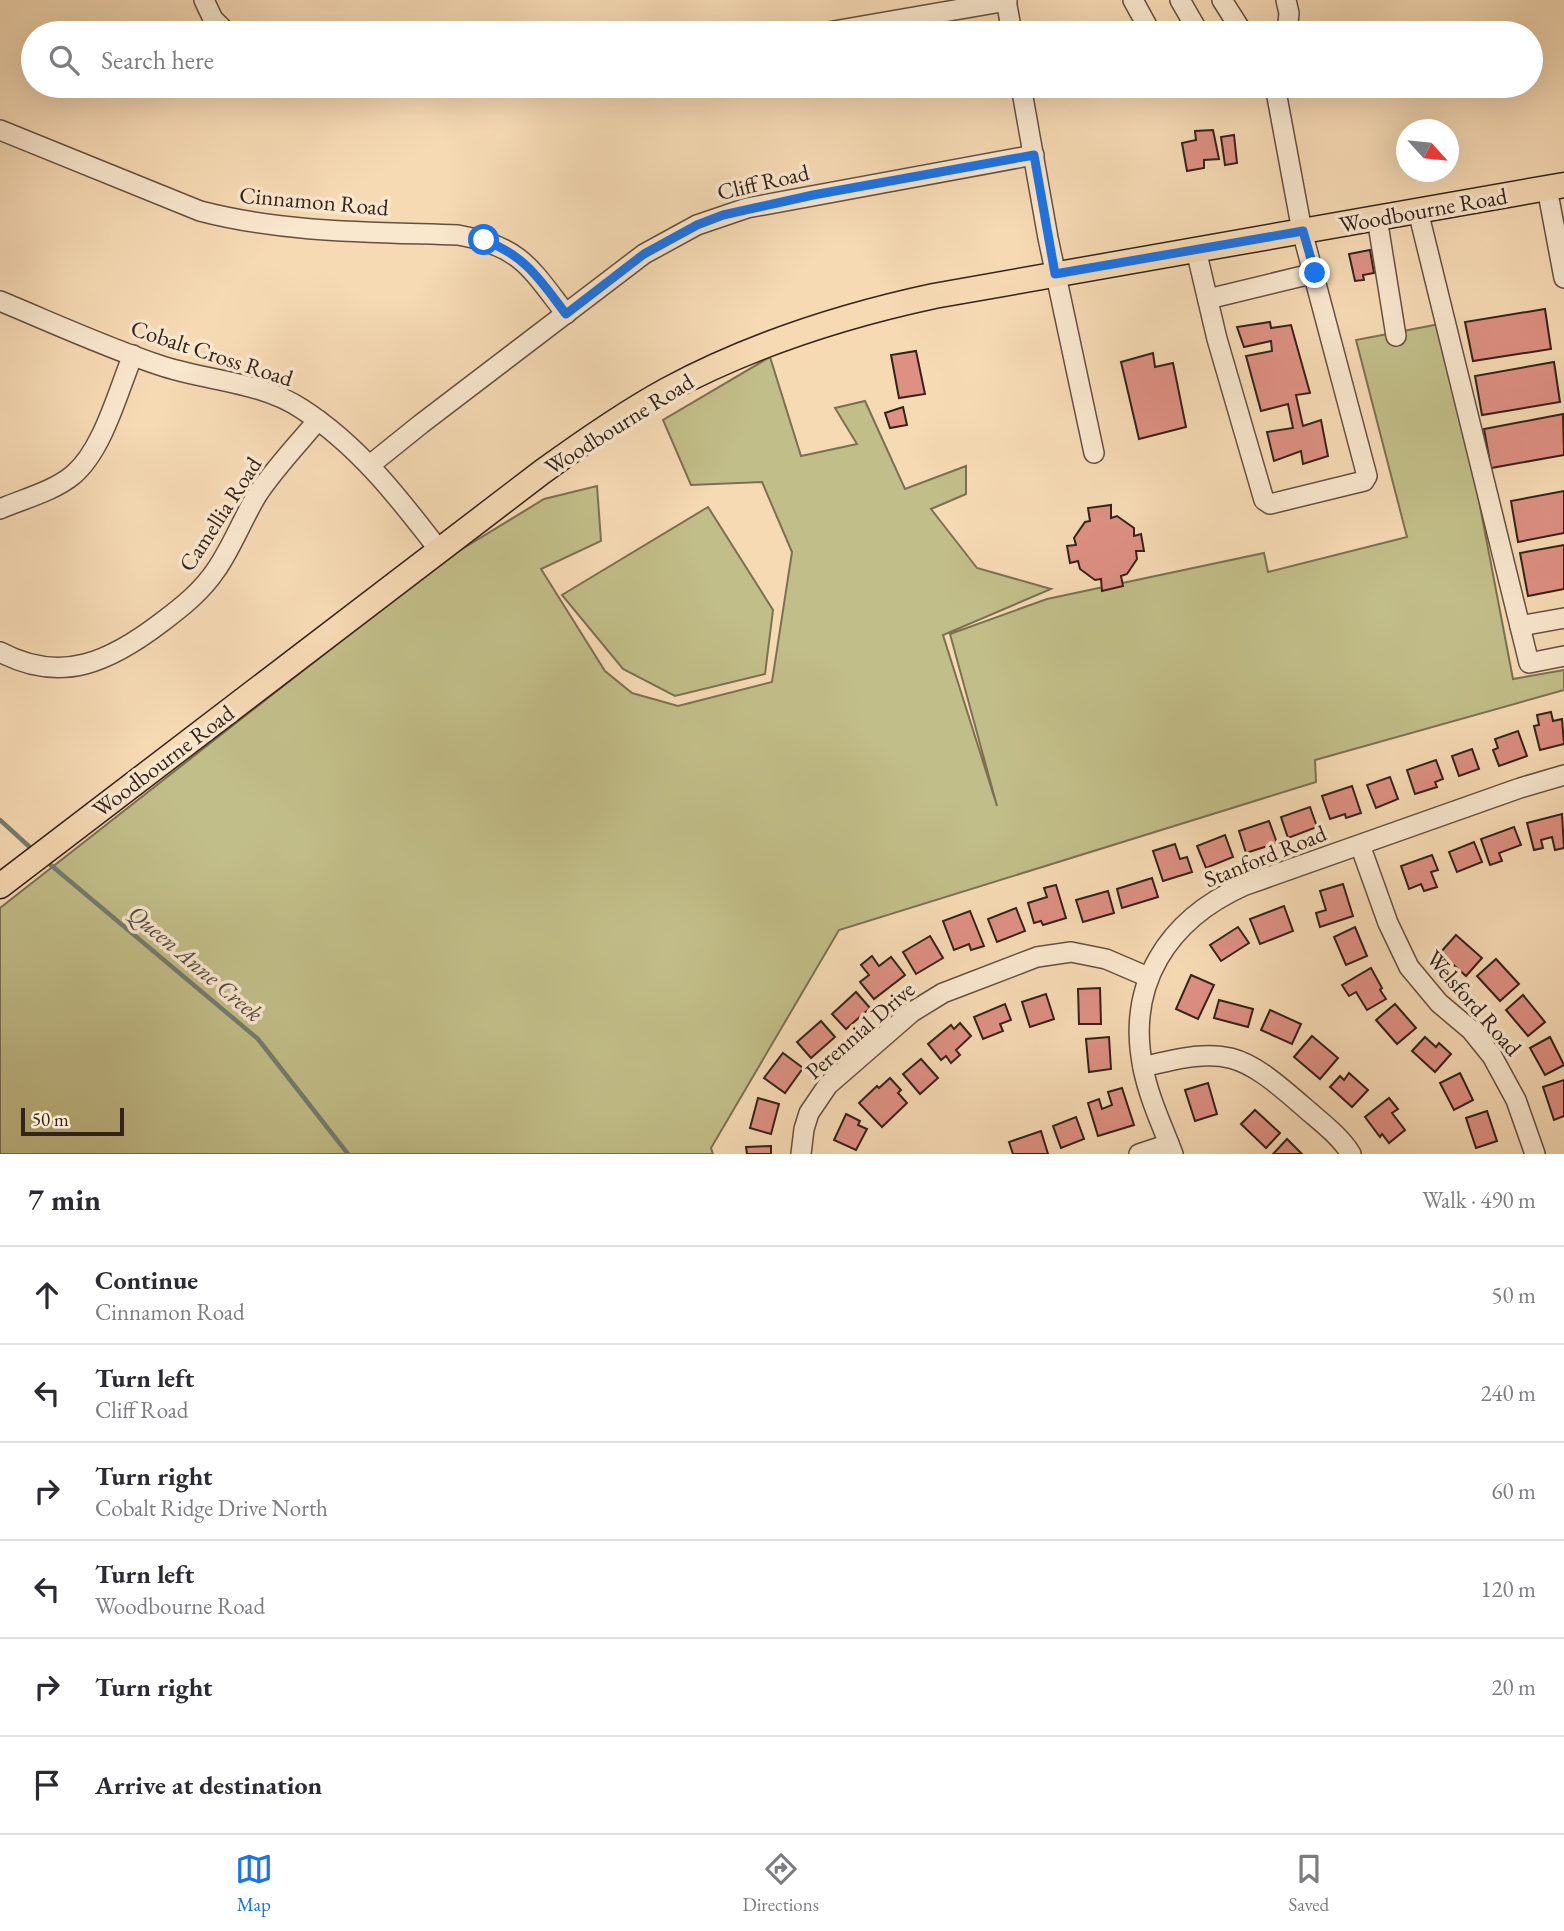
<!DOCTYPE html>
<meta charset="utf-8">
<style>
body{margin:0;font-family:"EB Garamond",serif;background:#f7f7f7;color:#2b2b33}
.compass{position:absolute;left:1396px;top:119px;width:63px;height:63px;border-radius:50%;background:#fff;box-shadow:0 7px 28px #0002;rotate:117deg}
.scale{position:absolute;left:21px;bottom:18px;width:103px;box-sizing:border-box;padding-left:7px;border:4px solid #35221a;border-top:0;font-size:19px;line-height:24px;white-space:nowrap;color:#35221a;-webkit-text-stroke:5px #f9e7ce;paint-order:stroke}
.stop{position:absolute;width:21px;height:21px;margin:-16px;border:5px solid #1a73e8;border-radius:50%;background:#fff}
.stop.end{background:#1a73e8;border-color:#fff;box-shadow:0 2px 7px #0008}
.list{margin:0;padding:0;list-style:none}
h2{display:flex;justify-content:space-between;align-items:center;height:91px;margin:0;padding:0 28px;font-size:30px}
h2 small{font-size:23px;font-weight:400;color:#7c7c81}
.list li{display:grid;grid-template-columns:46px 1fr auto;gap:21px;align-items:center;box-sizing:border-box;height:98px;padding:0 28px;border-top:2px solid #e1e1e2}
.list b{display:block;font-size:26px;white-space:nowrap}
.list p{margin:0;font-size:23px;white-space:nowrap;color:#7c7c81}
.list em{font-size:23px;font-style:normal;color:#7c7c81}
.icon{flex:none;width:38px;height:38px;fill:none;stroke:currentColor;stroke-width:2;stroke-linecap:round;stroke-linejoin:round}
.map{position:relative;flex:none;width:1564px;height:1154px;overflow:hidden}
.search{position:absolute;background:#fff;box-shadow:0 7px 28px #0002;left:21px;right:21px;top:21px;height:77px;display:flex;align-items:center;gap:18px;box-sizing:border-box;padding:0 24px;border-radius:38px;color:#7c7c81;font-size:26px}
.sheet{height:679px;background:#fff}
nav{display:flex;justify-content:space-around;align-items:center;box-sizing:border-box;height:98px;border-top:2px solid #e1e1e2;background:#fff;font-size:19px;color:#7c7c81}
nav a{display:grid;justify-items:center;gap:4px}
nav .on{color:#1a73e8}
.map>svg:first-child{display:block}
.green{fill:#c2be89;stroke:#7c7052;stroke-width:2}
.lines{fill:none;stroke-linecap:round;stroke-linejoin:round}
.stream{stroke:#747e6f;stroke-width:4.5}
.building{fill:#de9083;stroke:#35221a;stroke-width:2}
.minor-casing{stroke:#655040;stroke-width:22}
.major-casing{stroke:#35221a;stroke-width:27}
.minor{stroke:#f9e7ce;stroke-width:19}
.major{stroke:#f6dab4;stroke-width:24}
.route{stroke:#1a73e8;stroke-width:9}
.labels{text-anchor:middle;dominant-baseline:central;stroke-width:7;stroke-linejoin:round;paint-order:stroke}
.street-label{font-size:23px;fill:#35221a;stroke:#f9e7ce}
.water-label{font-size:24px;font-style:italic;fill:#545045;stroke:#f9e7ce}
</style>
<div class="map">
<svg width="1564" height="1154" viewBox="0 0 1564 1154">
<rect width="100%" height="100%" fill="#f6dab4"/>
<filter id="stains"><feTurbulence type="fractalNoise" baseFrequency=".00286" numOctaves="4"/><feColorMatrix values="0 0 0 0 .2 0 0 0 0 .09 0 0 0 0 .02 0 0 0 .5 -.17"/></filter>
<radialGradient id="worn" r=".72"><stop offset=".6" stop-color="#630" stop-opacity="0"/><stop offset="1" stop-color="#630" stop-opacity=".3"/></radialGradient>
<!-- green -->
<g class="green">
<path d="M1445 323 1513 679 1564 670V690L1315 760 1316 782 839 930 711 1148 713 1154H0V908L444 560 544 499 597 486 601 541 541 569 605 671 632 693 678 706 772 682 792 552 762 482 691 485 663 420 770 357 801 456 857 444 835 408 865 401 905 489 966 466V494L931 509 977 568 1051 589 943 635 997 806 950 634 1047 599 1264 553 1268 572 1407 537 1356 340Z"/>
<path d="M708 507 773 610 765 674 675 696 623 669 562 595Z"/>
</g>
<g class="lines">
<!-- stream -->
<g class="stream">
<path d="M0 820 34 851"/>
<path d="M46 861 258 1039 348 1154"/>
</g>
</g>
<!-- building -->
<g class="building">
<path d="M1213 130 1219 159 1204 160V168L1187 171 1182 143 1196 140 1195 131Z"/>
<path d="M1234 135 1237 163 1225 165 1221 137Z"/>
<path d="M1370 250 1374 273 1363 275 1364 280 1355 281 1349 254Z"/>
<path d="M1545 309 1551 349 1473 361 1465 322Z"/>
<path d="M1270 322 1271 328 1291 325 1310 393 1296 395 1303 426 1321 420 1328 456 1303 464 1301 451 1274 461 1267 432 1293 428 1288 404 1261 411 1246 356 1272 351 1271 341 1244 347 1237 327Z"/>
<path d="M916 351 925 394 899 398 891 355Z"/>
<path d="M1153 353 1155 367 1173 363 1186 427 1139 439 1121 362Z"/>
<path d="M1554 362 1560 402 1482 415 1475 376Z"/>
<path d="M903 407 907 425 890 428 885 413Z"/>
<path d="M1563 414 1564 455 1491 468 1484 429Z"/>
<path d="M1564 491V533L1518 542 1511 501Z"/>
<path d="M1111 505V518L1117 516 1134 528V536L1141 534 1144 551H1136L1137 559 1127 574 1121 576 1123 586 1102 591 1101 579 1095 580 1080 569 1078 561 1070 563 1067 546 1076 545 1074 538 1085 522 1090 521 1088 508Z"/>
<path d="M1564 545V589L1528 596 1520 553Z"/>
<path d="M1551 712 1553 721 1562 719 1564 744 1540 750 1534 726 1539 725 1537 715Z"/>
<path d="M1518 731 1527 756 1499 766 1493 750 1498 748 1495 739Z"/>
<path d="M1472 749 1479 769 1459 776 1452 756Z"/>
<path d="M1436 760 1443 779 1435 782 1437 787 1415 794 1407 770Z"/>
<path d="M1390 777 1398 799 1376 808 1367 785Z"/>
<path d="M1352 786 1361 813 1346 818 1345 814 1330 819 1322 796Z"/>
<path d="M1310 807 1317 827 1288 838 1281 817Z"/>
<path d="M1562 814 1564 848 1555 850 1552 837 1541 840 1543 848 1534 850 1527 823Z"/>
<path d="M1269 821 1277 843 1246 853 1239 831Z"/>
<path d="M1514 827 1521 845 1499 853 1502 861 1490 865 1481 839Z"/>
<path d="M1225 835 1233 857 1206 868 1197 846Z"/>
<path d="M1474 842 1482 862 1457 872 1449 852Z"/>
<path d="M1175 844 1180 859 1187 857 1192 872 1163 881 1153 851Z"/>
<path d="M1432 855 1438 870 1431 872 1437 887 1424 891 1421 884 1409 889 1401 866Z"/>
<path d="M1152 878 1158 897 1122 908 1117 889Z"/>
<path d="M1343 884 1353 916 1320 927 1316 913 1326 910 1320 891Z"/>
<path d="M1056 885 1066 918 1043 925 1041 921 1034 923 1028 903 1047 897 1044 888Z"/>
<path d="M1108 891 1114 913 1083 922 1076 900Z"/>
<path d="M1284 906 1293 931 1260 944 1250 919Z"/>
<path d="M1016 908 1025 931 997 942 988 919Z"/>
<path d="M970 911 984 946 971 950 969 944 954 950 943 921Z"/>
<path d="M1238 927 1249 943 1221 961 1210 945Z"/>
<path d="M1355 927 1367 956 1346 965 1334 937Z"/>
<path d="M1456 935 1482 958 1466 976 1440 953Z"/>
<path d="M930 936 943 958 916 974 903 952Z"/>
<path d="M872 956 879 966 891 957 905 975 874 999 860 982 869 975 861 965Z"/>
<path d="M1496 959 1519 984 1500 1001 1477 976Z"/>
<path d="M1371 968 1382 988 1380 990 1386 999 1367 1010 1356 992 1349 996 1342 985Z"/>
<path d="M1191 975 1214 985 1198 1019 1176 1009Z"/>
<path d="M1100 988 1101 1024H1079L1078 989Z"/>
<path d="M856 992 870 1008 846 1029 832 1014Z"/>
<path d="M1046 994 1054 1019 1030 1027 1022 1002Z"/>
<path d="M1523 995 1545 1022 1528 1036 1506 1010Z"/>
<path d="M1219 1000 1253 1009 1248 1027 1214 1018Z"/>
<path d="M1005 1004 1011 1020 1000 1024 1003 1031 983 1039 974 1017Z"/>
<path d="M1395 1004 1416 1028 1397 1044 1376 1020Z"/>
<path d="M1270 1010 1301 1024 1292 1044 1261 1030Z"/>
<path d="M821 1021 835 1037 811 1058 797 1042Z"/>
<path d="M960 1023 971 1036 956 1050 960 1055 951 1063 946 1056 941 1060 928 1044 951 1025 954 1029Z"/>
<path d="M1312 1036 1338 1058 1320 1079 1294 1057Z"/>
<path d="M1109 1037 1111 1069 1089 1072 1086 1039Z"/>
<path d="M1425 1037 1436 1047 1439 1043 1451 1054 1435 1072 1412 1051Z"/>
<path d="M1550 1037 1564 1065 1545 1075 1530 1048Z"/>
<path d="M783 1053 803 1068 785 1093 764 1078Z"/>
<path d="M921 1059 938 1078 920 1094 903 1074Z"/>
<path d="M1349 1073 1368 1090 1352 1107 1330 1087 1340 1076 1344 1080Z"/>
<path d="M1460 1073 1473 1100 1454 1110 1440 1083Z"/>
<path d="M890 1078 901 1090 898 1093 907 1103 882 1127 859 1103 877 1086 879 1088Z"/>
<path d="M1564 1080V1116L1554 1120 1543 1087Z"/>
<path d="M1208 1083 1217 1114 1195 1121 1185 1090Z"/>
<path d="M1122 1088 1134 1125 1098 1136 1088 1103 1099 1099 1102 1109 1112 1105 1108 1092Z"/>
<path d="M758 1098 779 1104 771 1134 750 1128Z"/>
<path d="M1389 1098 1398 1109 1392 1113 1405 1130 1389 1143 1382 1134 1380 1137 1365 1117Z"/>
<path d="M1255 1110 1280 1133 1266 1148 1241 1124Z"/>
<path d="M1487 1111 1497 1141 1476 1148 1466 1118Z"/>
<path d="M846 1114 860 1121 858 1125 867 1129 856 1150 834 1140Z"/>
<path d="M1076 1117 1084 1139 1061 1148 1053 1126Z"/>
<path d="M1041 1131 1048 1154H1013L1009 1142Z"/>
<path d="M1287 1139 1302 1154H1273Z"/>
<path d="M771 1146V1154H747L746 1147Z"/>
</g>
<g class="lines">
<defs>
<g id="minor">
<path d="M204 0 213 19 227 33"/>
<path d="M1006 0 1012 33"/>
<path d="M1133 0 1151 33"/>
<path d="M1180 0 1199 33"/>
<path d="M1222 0 1243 33"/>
<path d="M1286 0 1289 13 1287 33"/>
<path d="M822 33 1007 1"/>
<path d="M1021 86 1048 238 1094 453"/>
<path d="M0 130 200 211C284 233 372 232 458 235 520 246 530 267 566 314"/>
<path d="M1547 188 1564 278"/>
<path d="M1418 211 1529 663 1564 656"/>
<path d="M1377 218 1396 336"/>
<path d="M1196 250 1217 339 1264 500 1270 504 1364 481 1367 476 1302 231 1275 86"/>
<path d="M1208 299 1315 273"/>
<path d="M0 301C53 323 105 347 159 365 205 381 260 381 302 409 358 445 399 498 439 550"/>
<path d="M370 465 421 424 644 254 697 225 747 208 1034 155"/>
<path d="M0 509C23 499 54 491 73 475 103 450 118 391 133 355"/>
<path d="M1520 626 1564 618"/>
<path d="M0 652C62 685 111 661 162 622 182 607 202 591 216 570 232 547 242 520 257 495 274 469 298 444 318 420"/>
<path d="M1360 845 1388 923 1409 967 1439 1003 1471 1030 1492 1056 1516 1100 1535 1154"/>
<path d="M1143 1067C1227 1046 1240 1051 1305 1108 1321 1122 1340 1136 1351 1154"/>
<path d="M801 1154 804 1129 809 1113 828 1085 912 1012 943 993 1037 957 1071 952 1106 959 1148 977"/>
<path d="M1139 1154 1169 1144"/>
<path d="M1173 1154C1162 1125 1149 1098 1143 1068 1126 984 1168 920 1243 886L1520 788 1564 775"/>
</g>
<path id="major" d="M0 886 542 472C582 443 623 414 667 390 751 345 841 316 934 296L1564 185"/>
</defs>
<!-- minor casing -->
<use href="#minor" class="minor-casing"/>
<!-- major casing -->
<use href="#major" class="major-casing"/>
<!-- minor -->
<use href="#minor" class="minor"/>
<!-- major -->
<use href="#major" class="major"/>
</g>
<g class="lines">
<!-- route -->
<path class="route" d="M484 240C526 256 540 280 566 314L644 254 697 225 723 215 813 195 1034 155 1055 274 1303 231 1315 273"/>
</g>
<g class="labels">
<!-- street labels -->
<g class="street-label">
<text transform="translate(763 182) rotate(-13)">Cliff Road</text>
<text transform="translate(314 201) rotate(5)">Cinnamon Road</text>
<text transform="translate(1423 210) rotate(-10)">Woodbourne Road</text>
<text transform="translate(212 353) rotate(18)">Cobalt Cross Road</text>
<text transform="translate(619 424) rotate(-32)">Woodbourne Road</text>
<text transform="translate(220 514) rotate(-57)">Camellia Road</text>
<text transform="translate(163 761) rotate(-37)">Woodbourne Road</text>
<text transform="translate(1265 856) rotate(-22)">Stanford Road</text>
<text transform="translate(1474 1003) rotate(49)">Welsford Road</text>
<text transform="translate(860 1030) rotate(-41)">Perennial Drive</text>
</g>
<!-- water labels -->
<g class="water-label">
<text transform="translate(196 963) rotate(40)">Queen Anne Creek</text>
</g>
</g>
<rect width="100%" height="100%" filter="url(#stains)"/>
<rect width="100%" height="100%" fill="url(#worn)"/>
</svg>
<svg class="compass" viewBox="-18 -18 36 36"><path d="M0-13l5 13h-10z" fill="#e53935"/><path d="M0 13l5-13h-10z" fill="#7c7c81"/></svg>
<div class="scale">50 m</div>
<div class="stop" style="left:484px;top:240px"></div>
<div class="stop end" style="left:1315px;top:273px"></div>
<div class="search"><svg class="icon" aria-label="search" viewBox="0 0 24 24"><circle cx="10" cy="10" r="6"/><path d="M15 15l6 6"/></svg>Search here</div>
</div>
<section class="sheet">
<h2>7 min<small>Walk · 490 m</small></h2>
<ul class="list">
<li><svg class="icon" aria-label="ahead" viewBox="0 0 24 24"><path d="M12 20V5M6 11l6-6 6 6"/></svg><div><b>Continue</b><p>Cinnamon Road</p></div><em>50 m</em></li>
<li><svg class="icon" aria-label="left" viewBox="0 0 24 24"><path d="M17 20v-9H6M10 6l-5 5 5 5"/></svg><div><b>Turn left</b><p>Cliff Road</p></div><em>240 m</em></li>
<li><svg class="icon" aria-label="right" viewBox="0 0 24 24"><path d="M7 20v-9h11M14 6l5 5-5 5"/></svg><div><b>Turn right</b><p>Cobalt Ridge Drive North</p></div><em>60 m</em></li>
<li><svg class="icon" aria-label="left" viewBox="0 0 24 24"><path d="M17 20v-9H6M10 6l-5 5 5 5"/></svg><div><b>Turn left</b><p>Woodbourne Road</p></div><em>120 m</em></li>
<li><svg class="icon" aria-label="right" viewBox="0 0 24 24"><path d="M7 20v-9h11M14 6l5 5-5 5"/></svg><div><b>Turn right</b></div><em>20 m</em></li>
<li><svg class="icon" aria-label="arrive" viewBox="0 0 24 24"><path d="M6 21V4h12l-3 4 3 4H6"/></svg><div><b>Arrive at destination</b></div></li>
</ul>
</section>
<nav>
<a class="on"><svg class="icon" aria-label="map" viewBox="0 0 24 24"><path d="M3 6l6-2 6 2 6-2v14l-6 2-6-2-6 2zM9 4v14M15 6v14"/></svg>Map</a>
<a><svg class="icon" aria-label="directions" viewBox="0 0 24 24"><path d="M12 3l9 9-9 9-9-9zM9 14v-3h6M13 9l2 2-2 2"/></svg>Directions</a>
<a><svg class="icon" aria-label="saved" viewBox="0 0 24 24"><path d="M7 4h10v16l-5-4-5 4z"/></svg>Saved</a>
</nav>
